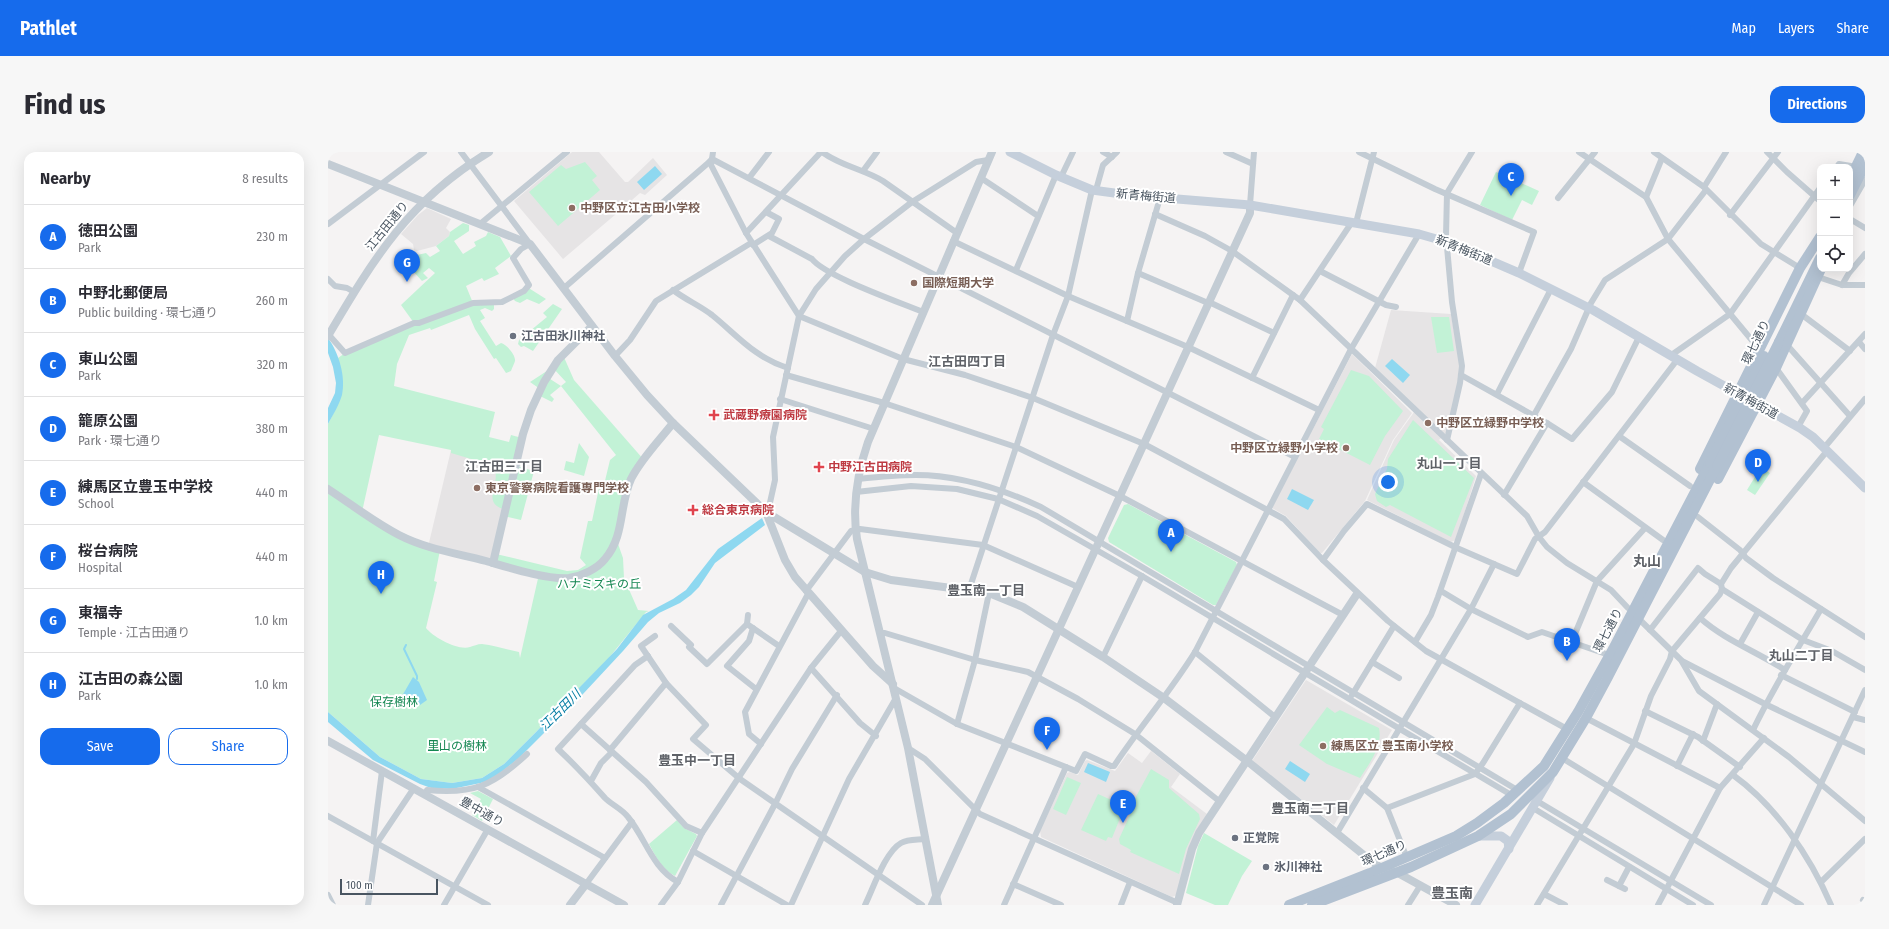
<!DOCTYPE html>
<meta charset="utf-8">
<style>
body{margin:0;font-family:"Fira Sans Condensed","Noto Sans JP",sans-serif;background:#f7f7f7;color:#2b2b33}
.controls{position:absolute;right:12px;top:12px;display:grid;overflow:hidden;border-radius:8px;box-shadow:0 4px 16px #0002}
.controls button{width:36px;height:36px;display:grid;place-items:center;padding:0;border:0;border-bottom:1px solid #e1e1e2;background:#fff;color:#2b2b33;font:20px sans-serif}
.scale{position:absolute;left:12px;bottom:10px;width:98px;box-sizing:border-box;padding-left:4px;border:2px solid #495561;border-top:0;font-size:11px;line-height:14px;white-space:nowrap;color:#495561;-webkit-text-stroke:3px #fff;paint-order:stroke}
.you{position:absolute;left:1060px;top:330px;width:14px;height:14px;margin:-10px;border:3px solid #fff;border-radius:50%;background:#1a73e8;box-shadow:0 0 0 6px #1a73e833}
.badge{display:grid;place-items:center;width:26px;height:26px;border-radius:50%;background:#166bec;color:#fff;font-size:13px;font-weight:700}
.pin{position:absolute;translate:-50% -33px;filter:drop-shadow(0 1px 2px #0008)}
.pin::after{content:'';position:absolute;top:21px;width:14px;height:12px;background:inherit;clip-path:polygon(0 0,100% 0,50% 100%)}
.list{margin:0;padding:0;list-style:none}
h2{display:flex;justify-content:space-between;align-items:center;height:52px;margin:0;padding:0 16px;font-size:17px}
h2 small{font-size:13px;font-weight:400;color:#7c7c81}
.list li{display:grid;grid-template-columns:26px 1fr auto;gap:12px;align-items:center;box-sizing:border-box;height:64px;padding:0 16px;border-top:1px solid #e1e1e2}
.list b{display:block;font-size:15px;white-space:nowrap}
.list p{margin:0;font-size:13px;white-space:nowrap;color:#7c7c81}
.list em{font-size:13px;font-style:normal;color:#7c7c81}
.actions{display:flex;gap:8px;padding:12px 16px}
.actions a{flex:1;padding:9px 0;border:1px solid #166bec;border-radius:12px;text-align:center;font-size:14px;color:#166bec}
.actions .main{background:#166bec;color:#fff}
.icon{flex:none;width:22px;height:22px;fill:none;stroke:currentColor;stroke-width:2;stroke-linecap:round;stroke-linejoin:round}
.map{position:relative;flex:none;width:1537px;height:753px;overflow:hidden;border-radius:12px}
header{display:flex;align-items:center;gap:24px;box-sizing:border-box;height:56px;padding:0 20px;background:#166bec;color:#fff}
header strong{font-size:19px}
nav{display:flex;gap:22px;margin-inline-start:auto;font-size:14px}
.intro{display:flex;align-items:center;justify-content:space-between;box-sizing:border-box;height:96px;padding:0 24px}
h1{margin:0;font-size:28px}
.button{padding:10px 18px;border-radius:12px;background:#166bec;color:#fff;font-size:14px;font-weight:700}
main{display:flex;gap:24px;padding:0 24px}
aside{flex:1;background:#fff;border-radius:12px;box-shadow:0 4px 16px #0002}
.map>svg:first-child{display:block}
.education{fill:#e6e4e5}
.green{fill:#c2f2d6;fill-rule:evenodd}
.water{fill:#8ed8f0}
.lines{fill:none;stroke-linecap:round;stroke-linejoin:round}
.stream{stroke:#8ed8f0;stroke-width:2}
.minor{stroke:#c3ccd4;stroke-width:6}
.tertiary{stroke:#c3ccd4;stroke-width:8}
.secondary{stroke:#c5cfdb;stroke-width:9}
.primary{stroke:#b2c1d1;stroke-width:10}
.primary-bridge{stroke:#b2c1d1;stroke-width:10}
.education-dot{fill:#8d6e63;stroke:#fff;stroke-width:1.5}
.worship-dot{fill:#6b7280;stroke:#fff;stroke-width:1.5}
.health-dot{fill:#e0444e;stroke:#fff;stroke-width:1.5}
.labels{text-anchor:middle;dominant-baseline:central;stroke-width:4;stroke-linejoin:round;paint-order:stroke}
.street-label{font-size:12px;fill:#495561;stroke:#fff}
.education-label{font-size:12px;font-weight:bold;fill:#785e54;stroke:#fff;text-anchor:start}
.worship-label{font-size:12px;font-weight:bold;fill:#5b616d;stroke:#fff;text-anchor:start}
.health-label{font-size:12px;font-weight:bold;fill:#be3a42;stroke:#fff;text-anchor:start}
.park-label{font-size:12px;fill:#158752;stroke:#fff}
.neighbourhood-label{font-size:13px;font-weight:bold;fill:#5f6268;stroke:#fff}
.water-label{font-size:13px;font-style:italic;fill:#097fa5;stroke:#fff}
.quarter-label{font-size:14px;font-weight:bold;fill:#5f6268;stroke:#fff}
</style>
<header>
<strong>Pathlet</strong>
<nav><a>Map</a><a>Layers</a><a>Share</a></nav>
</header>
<div class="intro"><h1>Find us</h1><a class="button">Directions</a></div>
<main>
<aside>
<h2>Nearby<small>8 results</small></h2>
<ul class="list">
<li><span class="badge">A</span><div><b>徳田公園</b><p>Park</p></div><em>230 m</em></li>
<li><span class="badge">B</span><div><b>中野北郵便局</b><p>Public building · 環七通り</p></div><em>260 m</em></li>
<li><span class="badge">C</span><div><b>東山公園</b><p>Park</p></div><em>320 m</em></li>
<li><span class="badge">D</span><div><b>籠原公園</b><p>Park · 環七通り</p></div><em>380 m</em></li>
<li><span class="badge">E</span><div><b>練馬区立豊玉中学校</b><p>School</p></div><em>440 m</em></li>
<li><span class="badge">F</span><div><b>桜台病院</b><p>Hospital</p></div><em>440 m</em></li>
<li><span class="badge">G</span><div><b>東福寺</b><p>Temple · 江古田通り</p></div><em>1.0 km</em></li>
<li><span class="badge">H</span><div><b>江古田の森公園</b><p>Park</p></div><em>1.0 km</em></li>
</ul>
<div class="actions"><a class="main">Save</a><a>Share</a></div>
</aside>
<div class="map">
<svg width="1537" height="753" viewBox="0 0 1537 753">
<rect width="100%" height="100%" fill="#f5f3f3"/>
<!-- education -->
<g class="education">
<path d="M244 0H271L297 30H300L325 6 339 23 317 43 312 41 304 48 316 62 314 63 301 51 235 107 186 49Z"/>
<path d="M99 56 123 67 118 76 122 80 121 84 108 94 89 99 86 98 85 92 73 82 90 63Z"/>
<path d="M1063 158 1123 162 1131 208V224L1119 280 1111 288 1148 324 1128 388 1123 390 1039 348 1066 288 1089 256 1047 216Z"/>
<path d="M1024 202 1084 261 1065 288 1037 349 994 401H992L958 364 944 356Z"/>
<path d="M123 298 188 314 165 411 100 395Z"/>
<path d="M978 528 1064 578 1006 673 924 609Z"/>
<path d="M823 599 852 622 843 635 879 662 849 743 844 745 713 685 712 679 739 621 742 620 750 623 757 609 759 608 787 619 800 601 814 611Z"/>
</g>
<!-- green -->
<g class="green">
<path d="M257 10 269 24 264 28 272 38 230 74 201 40 233 13 238 17Z"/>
<path d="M1168 20 1211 39 1204 53 1194 48 1184 68 1152 53Z"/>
<path d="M135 71 141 73V79L126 89 135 102 148 94 146 90 158 84 160 80 172 85 183 104 167 116 171 122 156 129 154 126 138 134 145 151 166 150V157L164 159 157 156 152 158 157 166 152 169 168 194 173 191C178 192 188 203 187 209 186 212 184 216 183 219L178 221 168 206 166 207 147 177 141 163 103 178 102 176 81 183 69 212 66 234 167 260 161 285 181 290 183 283 194 286 188 314 206 319 193 368 176 364 178 358C151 351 174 332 166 315L162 314 155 318 152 317 150 309 123 301V298L51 283 34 360 48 369 112 398 106 429 109 430 98 476C105 485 130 499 142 495 146 494 149 492 154 492 166 493 179 498 191 500L192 506 211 422 165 411 168 402 239 419 250 418 258 413 252 406 260 369H264L271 336 275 337 282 308 288 303 233 234 222 243 226 247 224 250 210 243 212 237 202 230 225 215 235 203 246 228 316 308 304 327 289 389 295 406 296 426 310 458 321 459 318 460 280 507 196 592 176 612 154 626 124 631 93 627 52 605 0 560V272L10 252V206L17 201 86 171 73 153 107 121 101 116 95 121 100 126 94 129 73 106 78 102 84 107 89 103 98 101 102 105 112 99 108 94 121 84 122 80ZM225 216 238 230 233 234 219 225Z"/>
<path d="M199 135 218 147 211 152 199 147 192 151 187 149 184 145Z"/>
<path d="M225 152 234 157 205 199 196 194 193 195 190 192 191 188 219 165 215 161Z"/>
<path d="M1103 165H1121L1126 199 1109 201Z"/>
<path d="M1023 218 1041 224 1075 259 1057 284 1042 313 991 287 996 277 993 275Z"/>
<path d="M1085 268 1146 326 1123 385 1062 353 1058 355 1049 349 1047 342 1059 317 1060 307Z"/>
<path d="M251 291 261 305 256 324 236 318 238 309 246 311Z"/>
<path d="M1433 315 1442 321 1427 343 1419 338Z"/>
<path d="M800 352 908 410 909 413 888 453H885L781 390 780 386 796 353Z"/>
<path d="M999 555 1007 561 1012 558 1051 576C1055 594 1041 612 1032 626L999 612 971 593Z"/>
<path d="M823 617 841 628V636L871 662 872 667 858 697 851 722 802 700 803 698 792 692 791 687 806 654 804 652Z"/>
<path d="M739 625 753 631 738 663 725 657Z"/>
<path d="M150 639 165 647 154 669 144 663 153 647 142 641Z"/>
<path d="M770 642 797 654 784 686 780 685 778 689 753 678Z"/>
<path d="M349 668 356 676 368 682 369 684 347 724C334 717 328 705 321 692Z"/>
<path d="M876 681 924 709 914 724 900 753H887L858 741 870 694Z"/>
</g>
<!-- water -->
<g class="water">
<path d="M327 14 334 22 316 38 309 30Z"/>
<path d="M0 186C11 201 18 225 14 243 11 253 5 263 0 272V256L7 241 8 231 5 215 0 201Z"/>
<path d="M1064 207 1082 223 1075 231 1057 214Z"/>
<path d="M964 337 986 348 980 358 959 347Z"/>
<path d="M434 366 437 373 387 411 371 435 363 443 352 451 331 461 320 470 295 499 255 542 190 607 162 629 124 637 103 636 92 632 45 608 0 570V560L52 605 93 627 124 631 154 626 176 612 208 580 289 497 315 463 345 447 358 438 390 397Z"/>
<path d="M85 525 91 530 99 548 92 553 84 555 75 550 74 544Z"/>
<path d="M962 609 982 622 977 630 957 617Z"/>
<path d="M760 611 782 620 778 630 756 620Z"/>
</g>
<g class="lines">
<!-- stream -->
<path class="stream" d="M78 493 76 497 89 524V527"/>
<!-- minor -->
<g class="minor">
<path d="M494 0C513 14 535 17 555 29L629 81"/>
<path d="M775 0 784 5"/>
<path d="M898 0 925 12"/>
<path d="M1031 0 1107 37 1206 80 1191 121"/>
<path d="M1251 0 1318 45 1340 87 1432 198"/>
<path d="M1326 0 1376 35 1433 92 1472 116"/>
<path d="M1439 0 1459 20 1492 49"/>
<path d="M1509 15 1511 12 1523 14"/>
<path d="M535 19 549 0"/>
<path d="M733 25 745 0"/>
<path d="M421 26 441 0"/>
<path d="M653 26 710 64"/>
<path d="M1376 35 1398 0"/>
<path d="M768 38 775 13 789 0"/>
<path d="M1318 45 1334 6"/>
<path d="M1230 46 1267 0"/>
<path d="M922 53 926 0"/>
<path d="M1522 54 1537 28"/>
<path d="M827 62 877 84 904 99 972 148 1199 364 1211 385 1219 395 1239 411 1283 438 1300 456"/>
<path d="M1402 63 1450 0"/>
<path d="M1522 67 1537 76"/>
<path d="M1028 71 1046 0"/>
<path d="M0 72 96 0"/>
<path d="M152 72 239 0"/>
<path d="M418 81 493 0"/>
<path d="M441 84 484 107C497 124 571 150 595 160"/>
<path d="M625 89 740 144 860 195 991 258"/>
<path d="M425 93 444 81 451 67 438 60"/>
<path d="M688 118 728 23"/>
<path d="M992 119 1058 153 1068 155"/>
<path d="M810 121 880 151"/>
<path d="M1490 125 1514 133H1537"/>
<path d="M0 127 7 134 19 136 26 140"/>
<path d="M1514 133 1521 121 1537 102"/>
<path d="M236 136 379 12 384 7 385 0"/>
<path d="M345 138C358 148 371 153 384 163 410 184 426 205 460 216"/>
<path d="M972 148 1024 70"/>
<path d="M881 150 946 181"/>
<path d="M1473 162 1522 199"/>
<path d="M799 169 810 121 832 46"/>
<path d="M1 183 17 201 86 171H91L145 151 174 150 196 139 201 133 185 106 193 97 202 92 133 0"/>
<path d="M1531 190 1537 197"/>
<path d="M1459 193 1522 264"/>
<path d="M287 204 302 188 328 149 423 91"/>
<path d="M1342 204 1402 162 1492 36"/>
<path d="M1448 216 1479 259 1470 275"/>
<path d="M458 223 556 251 688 295 792 344 1015 463"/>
<path d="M1133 223 1219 271 1176 343"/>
<path d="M924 226 965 143"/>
<path d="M1169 242 1223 137"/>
<path d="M452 247 546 277"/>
<path d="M1474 251 1537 182"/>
<path d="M1206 263 1243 197 1263 151 1277 128 1340 87 1378 38"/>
<path d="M1219 271 1244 287 1284 240 1311 185"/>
<path d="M1291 284 1362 334"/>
<path d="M1119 288 1132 231 1134 214 1124 150 1118 84 1119 41 1144 0"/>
<path d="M1496 296 1537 247"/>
<path d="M967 305 536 87 384 7 383 13 418 81 471 164 575 207 637 223 705 246 746 263 816 292 945 361 956 367 995 408 1060 469 1098 499 1239 577"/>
<path d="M530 327C549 325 569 323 588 323 632 323 674 337 713 355L1191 639"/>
<path d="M1255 330 1335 388"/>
<path d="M528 340 583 334 629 337 670 347 709 364 814 424 1185 644"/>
<path d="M438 360 441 355 447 328 445 285 471 164 488 137 517 104 536 87 584 50 648 10 660 8"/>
<path d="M1370 365 1412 398 1418 406 1445 426 1537 485"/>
<path d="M995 408 1016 379 1039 352 1129 396 1189 422 1207 387 1217 380 1349 208"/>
<path d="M1166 412 1143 457 1200 485 1214 480 1281 503"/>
<path d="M1394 437 1475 488 1504 499 1537 518"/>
<path d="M641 438 725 183 740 144 764 38"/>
<path d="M478 439 523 379 532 377 655 393 750 435"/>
<path d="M420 463 419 472 451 494"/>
<path d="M1372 466C1398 489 1428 499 1457 518"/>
<path d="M1313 469 1353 508 1371 539 1461 605 1537 669"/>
<path d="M343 474 363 493 361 495 379 512 419 472"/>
<path d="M425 476 421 489 399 514 428 537"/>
<path d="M1322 478 1370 416 1377 422 1393 432"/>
<path d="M553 481H557L647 508 700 520 750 547 807 582 891 649"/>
<path d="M327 484 313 494 338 531 378 573 365 587 412 627 594 753"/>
<path d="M1244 489 1269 429 1317 376"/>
<path d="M1087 490 1103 463 1110 445 1153 322"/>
<path d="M1412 492 1430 460"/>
<path d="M867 500 947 565"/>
<path d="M320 504 307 513 230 597C247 613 262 629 277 646 284 653 294 657 300 665 318 687 324 716 350 730"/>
<path d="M775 505 814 424"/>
<path d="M1354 509 1437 552 1537 600"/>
<path d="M1044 510 1071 526"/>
<path d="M483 516 532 571 548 584"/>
<path d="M1453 523 1527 560"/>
<path d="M566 536 629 572 748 619 757 602 783 614H786C812 575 842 540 867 500L1023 197 1091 82"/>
<path d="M1024 543 1066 474"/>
<path d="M1317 559 1370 585 1412 615"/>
<path d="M1525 565 1537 568"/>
<path d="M1258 566 1392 636"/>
<path d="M253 572 318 630 358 674 374 681"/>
<path d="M629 572 647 508 661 441"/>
<path d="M1425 578C1445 536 1469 498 1493 457"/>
<path d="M1375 589 1389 552"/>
<path d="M433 592 421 582 417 560 480 442"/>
<path d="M580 596 597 607 652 662 850 751"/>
<path d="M282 598 338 531"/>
<path d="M1234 606 1473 753"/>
<path d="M1349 614 1365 582"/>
<path d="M1405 623C1448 654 1482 704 1503 753"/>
<path d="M263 629 273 611 284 600"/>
<path d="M150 635 277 706"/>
<path d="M1035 636 1059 656 1079 706"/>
<path d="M97 642 99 638C145 643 166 633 199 602"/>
<path d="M1209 649 1383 753"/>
<path d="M1059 656 1147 622 1155 611 1192 551"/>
<path d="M1205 656 1365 753"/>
<path d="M0 664 160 753"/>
<path d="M1009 681 1143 457 1113 439"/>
<path d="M45 689 54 619"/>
<path d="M365 699 459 753"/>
<path d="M1279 728 1297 737"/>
<path d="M1493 730 1537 687"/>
<path d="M258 732 304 670"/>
<path d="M685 732 733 753"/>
<path d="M1291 734 1301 715"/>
<path d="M1216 742 1237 753"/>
<path d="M0 743 5 753"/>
<path d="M1535 748 1537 749"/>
<path d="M40 753 49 691 86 636"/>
<path d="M116 753 160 677"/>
<path d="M333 753 350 730 374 681 483 516 513 479"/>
<path d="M393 753 447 652 464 617 509 543"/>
<path d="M463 753 521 627 568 546"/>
<path d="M537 753C545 737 557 700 573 691 580 687 589 688 597 687"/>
<path d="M676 753 738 615"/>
<path d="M793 753 802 730"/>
<path d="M1080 753 1092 734"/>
<path d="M1209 753 1306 592 1323 544 1342 507 1344 499 1392 442 1394 437 1393 432 1403 416 1499 299"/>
<path d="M1330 753 1392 636 1436 586"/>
<path d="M1436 753 1537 538"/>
</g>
<!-- tertiary -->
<g class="tertiary">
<path d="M0 12 202 92 287 204 319 243 345 271 438 360 537 420 563 428 661 441 695 455 775 505 836 546 919 609 1047 712 1054 716 1068 720 1128 753"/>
<path d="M0 184C46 106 81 48 161 0"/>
<path d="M0 337C23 352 46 370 71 383 98 397 128 401 158 409 179 415 219 428 241 426 254 424 269 417 277 407 297 384 291 353 303 327 313 307 331 289 345 271"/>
<path d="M438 360 457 408 467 425 545 514 565 532"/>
<path d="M165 411 195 282 203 258 216 230 230 208 264 174"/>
<path d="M0 589 296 753"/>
<path d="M242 753 258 732"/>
<path d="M604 753 922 61V53"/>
<path d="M610 753 580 596 529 387C524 354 529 322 540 290L664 0"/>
<path d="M849 753 864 697 871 681 1029 442"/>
</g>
<!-- secondary -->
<g class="secondary">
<path d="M682 0 728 23 764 38 801 43 922 53 1091 82 1119 90 1191 121 1265 158 1369 219 1472 276 1485 285 1537 336"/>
<path d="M1150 684H1173L1180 689 1181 697"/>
<path d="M1147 753 1222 626"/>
</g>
<!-- primary -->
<g class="primary">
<path d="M1522 27 1535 0"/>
<path d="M1522 43 1537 13"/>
<path d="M1451 190 1492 106"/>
<path d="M1372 317 1472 116 1492 85"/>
<path d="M1390 327 1448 216 1493 117"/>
<path d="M961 753 1042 721 1128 684 1149 671 1176 651 1216 614 1250 560 1285 497 1382 311"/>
<path d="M984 753 1083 715 1150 684 1183 662 1225 620 1258 566 1279 527 1389 314"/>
</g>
<!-- primary-bridge -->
<g class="primary-bridge">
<path d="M1382 311 1436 204"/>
<path d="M1389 314 1451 190"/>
</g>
</g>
<!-- markers -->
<g class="education-dot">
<circle cx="244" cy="56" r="4"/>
<circle cx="586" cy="131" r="4"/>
<circle cx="1100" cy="271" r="4"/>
<circle cx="1018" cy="296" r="4"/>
<circle cx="149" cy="336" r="4"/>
<circle cx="995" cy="594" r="4"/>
</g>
<g class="worship-dot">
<circle cx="185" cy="184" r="4"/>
<circle cx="907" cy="686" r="4"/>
<circle cx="938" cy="715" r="4"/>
</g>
<g class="health-dot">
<path d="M384 257h4v4h4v4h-4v4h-4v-4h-4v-4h4z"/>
<path d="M489 309h4v4h4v4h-4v4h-4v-4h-4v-4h4z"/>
<path d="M363 352h4v4h4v4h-4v4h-4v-4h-4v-4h4z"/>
</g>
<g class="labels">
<!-- street labels -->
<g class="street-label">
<text transform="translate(818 44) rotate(5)">新青梅街道</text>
<text transform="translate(59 74) rotate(-51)">江古田通り</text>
<text transform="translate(1136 98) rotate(22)">新青梅街道</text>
<text transform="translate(1428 190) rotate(-64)">環七通り</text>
<text transform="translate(1423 249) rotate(29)">新青梅街道</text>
<text transform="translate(1280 478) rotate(-62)">環七通り</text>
<text transform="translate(154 660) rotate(29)">豊中通り</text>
<text transform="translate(1056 701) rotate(-23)">環七通り</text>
</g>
<!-- education labels -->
<g class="education-label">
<text x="252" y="56">中野区立江古田小学校</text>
<text x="594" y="131">国際短期大学</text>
<text x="1108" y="271">中野区立緑野中学校</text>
<text x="1010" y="296" text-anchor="end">中野区立緑野小学校</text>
<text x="157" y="336">東京警察病院看護専門学校</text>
<text x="1003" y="594">練馬区立 豊玉南小学校</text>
</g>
<!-- worship labels -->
<g class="worship-label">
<text x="193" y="184">江古田氷川神社</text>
<text x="915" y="686">正覚院</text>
<text x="946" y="715">氷川神社</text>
</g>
<!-- health labels -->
<g class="health-label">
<text x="395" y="263">武蔵野療園病院</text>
<text x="500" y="315">中野江古田病院</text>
<text x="374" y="358">総合東京病院</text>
</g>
<!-- park labels -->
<g class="park-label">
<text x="271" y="432">ハナミズキの丘</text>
<text x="66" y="550">保存樹林</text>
<text x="129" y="594">里山の樹林</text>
</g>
<!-- neighbourhood labels -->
<g class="neighbourhood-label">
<text x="639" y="209">江古田四丁目</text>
<text x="1121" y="311">丸山一丁目</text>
<text x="176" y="314">江古田三丁目</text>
<text x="658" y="438">豊玉南一丁目</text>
<text x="1473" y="503">丸山二丁目</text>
<text x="369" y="608">豊玉中一丁目</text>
<text x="982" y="656">豊玉南二丁目</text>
</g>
<!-- water labels -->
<g class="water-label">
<text transform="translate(232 558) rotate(-45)">江古田川</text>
</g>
<!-- quarter labels -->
<g class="quarter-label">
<text x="1319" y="409">丸山</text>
<text x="1124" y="741">豊玉南</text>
</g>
</g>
</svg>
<div class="controls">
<button>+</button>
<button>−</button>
<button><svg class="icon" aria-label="locate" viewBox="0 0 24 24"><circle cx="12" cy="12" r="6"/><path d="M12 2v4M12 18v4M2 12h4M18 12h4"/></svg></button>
</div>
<div class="scale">100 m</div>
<div class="you"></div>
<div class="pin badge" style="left:843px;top:400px">A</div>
<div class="pin badge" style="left:1239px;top:509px">B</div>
<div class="pin badge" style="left:1183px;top:44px">C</div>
<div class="pin badge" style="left:1430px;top:330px">D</div>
<div class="pin badge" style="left:795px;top:671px">E</div>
<div class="pin badge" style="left:719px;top:598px">F</div>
<div class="pin badge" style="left:79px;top:130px">G</div>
<div class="pin badge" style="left:53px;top:442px">H</div>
</div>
</main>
